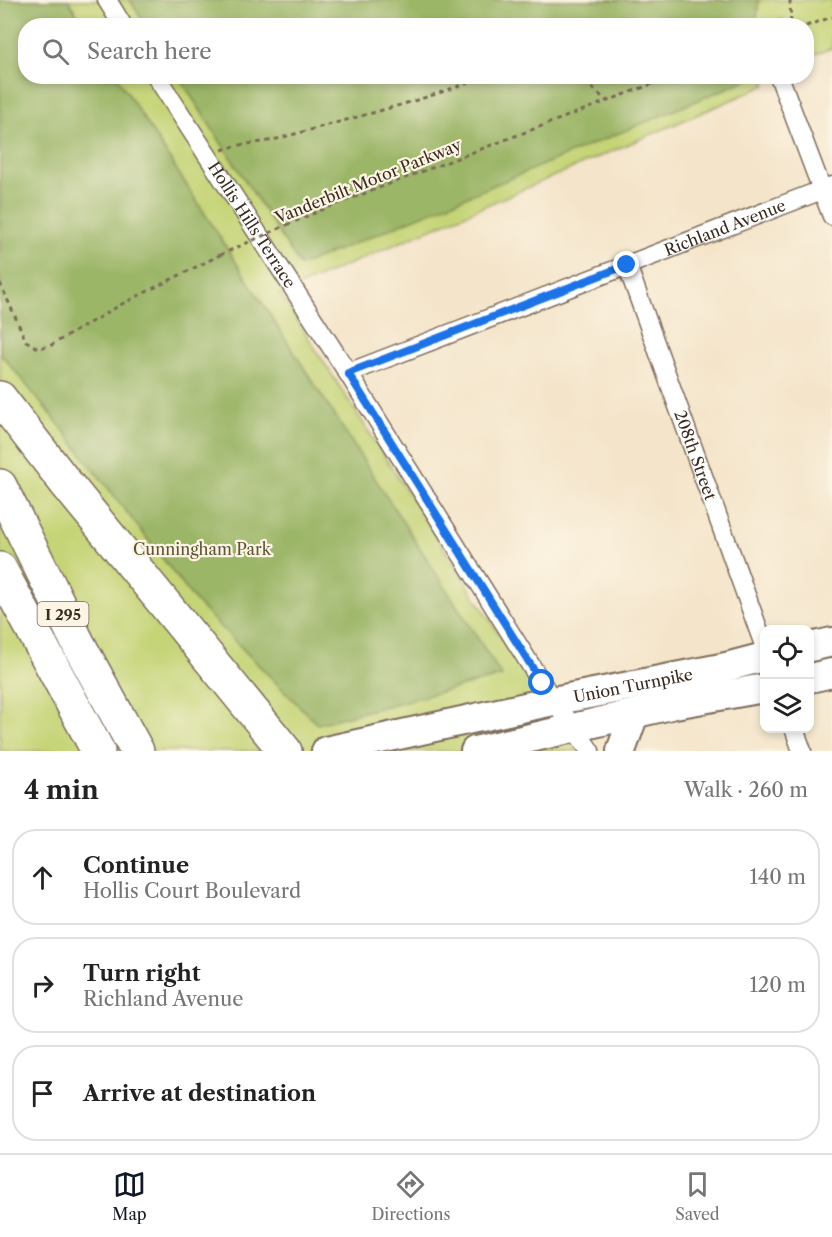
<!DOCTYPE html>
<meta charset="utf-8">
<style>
body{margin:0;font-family:"Libre Caslon Text",serif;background:#f6f6f6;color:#222}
.controls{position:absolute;right:18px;bottom:18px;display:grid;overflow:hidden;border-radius:12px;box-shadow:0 3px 9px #0003}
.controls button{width:54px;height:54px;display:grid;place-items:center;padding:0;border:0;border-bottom:2px solid #e0e0e0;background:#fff;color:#222;font:30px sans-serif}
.stop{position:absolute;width:18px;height:18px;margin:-14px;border:4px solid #1a73e8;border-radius:50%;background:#fff}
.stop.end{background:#1a73e8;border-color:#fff;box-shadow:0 2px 6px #0008}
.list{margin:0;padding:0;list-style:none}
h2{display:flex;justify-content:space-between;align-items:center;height:78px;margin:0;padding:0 24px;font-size:26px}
h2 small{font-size:20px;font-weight:400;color:#767676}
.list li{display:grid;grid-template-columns:39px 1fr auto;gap:18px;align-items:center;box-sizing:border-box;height:96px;margin:0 12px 12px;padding:0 12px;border:2px solid #e0e0e0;border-radius:24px}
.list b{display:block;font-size:22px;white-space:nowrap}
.list p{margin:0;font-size:20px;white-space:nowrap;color:#767676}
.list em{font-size:20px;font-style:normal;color:#767676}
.icon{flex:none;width:33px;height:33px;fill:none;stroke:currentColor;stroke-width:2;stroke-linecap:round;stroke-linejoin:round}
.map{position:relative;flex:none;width:832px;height:751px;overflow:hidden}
.search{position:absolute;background:#fff;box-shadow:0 3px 9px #0003;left:18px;right:18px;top:18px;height:66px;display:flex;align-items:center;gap:15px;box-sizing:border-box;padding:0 21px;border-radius:24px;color:#767676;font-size:22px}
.sheet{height:402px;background:#fff}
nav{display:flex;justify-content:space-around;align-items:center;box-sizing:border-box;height:84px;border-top:2px solid #e0e0e0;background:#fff;font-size:16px;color:#767676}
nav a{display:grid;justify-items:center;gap:3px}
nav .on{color:#111827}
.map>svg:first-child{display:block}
.green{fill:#c5d476;stroke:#807f4a;stroke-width:1.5}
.forest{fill:#9cb667;stroke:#6c7042;stroke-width:1.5}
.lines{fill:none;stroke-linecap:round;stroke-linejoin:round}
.minor-casing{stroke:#7c6b5a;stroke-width:21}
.primary-casing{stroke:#7c6b5a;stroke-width:32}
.motorway-casing{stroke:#7c6b5a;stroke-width:36}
.path{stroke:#7c6b5a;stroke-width:3;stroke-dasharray:4.5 4.5;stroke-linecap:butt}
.minor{stroke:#fff;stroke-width:18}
.primary{stroke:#fff;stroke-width:28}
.motorway{stroke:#fff;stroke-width:33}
.path-bridge{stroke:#7c6b5a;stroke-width:3;stroke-dasharray:4.5 4.5;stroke-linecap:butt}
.route{stroke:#1a73e8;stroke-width:8}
.labels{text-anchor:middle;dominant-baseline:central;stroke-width:4.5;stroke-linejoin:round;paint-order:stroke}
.shield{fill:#fcf5e5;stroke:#75675a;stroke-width:1.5}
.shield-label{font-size:15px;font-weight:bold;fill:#3b2a1e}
.street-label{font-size:16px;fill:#3b2a1e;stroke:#fcf5e5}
.park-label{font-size:16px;fill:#5e5434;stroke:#fcf5e5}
</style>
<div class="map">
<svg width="832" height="751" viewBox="0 0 832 751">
<rect width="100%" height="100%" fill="#fcf5e5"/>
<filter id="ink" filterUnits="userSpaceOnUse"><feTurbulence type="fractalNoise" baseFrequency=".0167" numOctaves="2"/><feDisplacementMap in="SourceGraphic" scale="12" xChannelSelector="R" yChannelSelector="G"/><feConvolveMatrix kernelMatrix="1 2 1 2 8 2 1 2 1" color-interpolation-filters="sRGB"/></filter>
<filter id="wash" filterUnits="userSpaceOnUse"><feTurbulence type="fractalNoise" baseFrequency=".008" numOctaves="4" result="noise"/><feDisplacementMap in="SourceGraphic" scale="24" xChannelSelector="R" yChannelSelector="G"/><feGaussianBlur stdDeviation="1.35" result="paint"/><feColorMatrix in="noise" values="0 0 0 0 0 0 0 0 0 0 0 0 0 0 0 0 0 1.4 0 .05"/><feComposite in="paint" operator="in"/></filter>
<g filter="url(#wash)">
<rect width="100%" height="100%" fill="#f4e4c9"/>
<!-- green -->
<path class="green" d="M0 0H832V48L807 57 806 26 784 25 783 19 765 26H26V76L763 77 766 85 280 294 542 701 578 751H0Z"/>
<!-- forest -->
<g class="forest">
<path d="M0 0H68L84 25 26 26V76L117 77 502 676 317 724 196 602 61 427 0 353Z"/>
<path d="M130 0H759L756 26H146Z"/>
<path d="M179 77H749V79L300 266Z"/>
</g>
</g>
<g filter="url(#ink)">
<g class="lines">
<defs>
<g id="minor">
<path d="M107 0 123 26"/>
<path id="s1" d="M156 76 348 373 553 701 574 728 590 751"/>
<path d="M779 76 832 216"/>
<path id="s2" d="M627 265 764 645"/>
<path id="s3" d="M348 373 832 186"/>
<path d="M794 728 802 751"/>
</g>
<g id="primary">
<path d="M810 647 832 642"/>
<path d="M810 678 832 673"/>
<path id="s4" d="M326 751 553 701 726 667 764 657"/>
<path d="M475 751 675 704 764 688"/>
<path d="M621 751 634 714"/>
</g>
<g id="motorway">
<path d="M0 398 65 482 285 751"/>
<path d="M0 486 79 645 137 751"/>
<path d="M0 569 98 751"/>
</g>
</defs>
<!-- minor casing -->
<use href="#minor" class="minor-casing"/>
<!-- primary casing -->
<use href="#primary" class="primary-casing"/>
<!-- motorway casing -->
<use href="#motorway" class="motorway-casing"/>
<!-- path -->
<g class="path">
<path d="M790 0 791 26"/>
<path d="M806 26 832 17"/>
<path d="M578 76 608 102"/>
<path d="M222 150C240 143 259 144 277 139 347 119 418 103 486 76"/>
<path d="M287 225 321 210 673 76"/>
<path d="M0 283 26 341 36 347H48L122 304 220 255"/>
</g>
<!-- minor -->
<use href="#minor" class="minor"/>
<!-- primary -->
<use href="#primary" class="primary"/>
<!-- motorway -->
<use href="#motorway" class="motorway"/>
<!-- path-bridge -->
<path class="path-bridge" d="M220 255 287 225"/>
</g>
</g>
<g class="lines" filter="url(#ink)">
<!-- route -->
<path class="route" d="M542 683 348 373 627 265"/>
</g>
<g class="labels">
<!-- shield labels -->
<rect class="shield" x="37.5" y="602" width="51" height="24" rx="4.5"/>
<g class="shield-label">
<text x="63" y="614">I 295</text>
</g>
<!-- street labels -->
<g class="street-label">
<text transform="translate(368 181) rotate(-22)">Vanderbilt Motor Parkway</text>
<text stroke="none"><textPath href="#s1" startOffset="177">Hollis Hills Terrace</textPath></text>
<text stroke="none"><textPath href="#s3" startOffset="404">Richland Avenue</textPath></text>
<text stroke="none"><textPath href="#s2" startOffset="202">208th Street</textPath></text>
<text stroke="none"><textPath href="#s4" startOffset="314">Union Turnpike</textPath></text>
</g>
<!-- park labels -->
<g class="park-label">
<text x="202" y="549">Cunningham Park</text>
</g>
</g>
</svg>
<div class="controls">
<button><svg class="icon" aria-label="locate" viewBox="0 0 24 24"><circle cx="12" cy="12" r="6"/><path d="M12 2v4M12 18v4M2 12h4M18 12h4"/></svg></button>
<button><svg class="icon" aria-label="layers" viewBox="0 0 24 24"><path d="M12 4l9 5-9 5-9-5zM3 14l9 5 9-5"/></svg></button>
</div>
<div class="stop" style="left:542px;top:683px"></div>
<div class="stop end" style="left:627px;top:265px"></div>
<div class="search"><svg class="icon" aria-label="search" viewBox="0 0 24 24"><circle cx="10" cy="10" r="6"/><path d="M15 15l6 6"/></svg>Search here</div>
</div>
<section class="sheet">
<h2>4 min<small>Walk · 260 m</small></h2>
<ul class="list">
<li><svg class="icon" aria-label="ahead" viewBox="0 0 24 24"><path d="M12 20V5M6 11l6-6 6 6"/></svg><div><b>Continue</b><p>Hollis Court Boulevard</p></div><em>140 m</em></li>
<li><svg class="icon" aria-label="right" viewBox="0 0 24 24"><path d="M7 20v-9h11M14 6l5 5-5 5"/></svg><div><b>Turn right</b><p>Richland Avenue</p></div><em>120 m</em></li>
<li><svg class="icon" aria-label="arrive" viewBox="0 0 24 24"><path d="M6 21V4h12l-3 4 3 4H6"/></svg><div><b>Arrive at destination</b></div></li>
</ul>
</section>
<nav>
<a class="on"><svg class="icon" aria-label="map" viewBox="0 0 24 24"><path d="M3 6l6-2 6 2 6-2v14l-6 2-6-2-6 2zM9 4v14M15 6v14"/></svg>Map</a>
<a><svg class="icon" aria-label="directions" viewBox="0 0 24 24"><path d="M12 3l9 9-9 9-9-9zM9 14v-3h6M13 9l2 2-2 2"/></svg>Directions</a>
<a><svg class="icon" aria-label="saved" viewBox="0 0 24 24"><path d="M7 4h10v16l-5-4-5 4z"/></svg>Saved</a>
</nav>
